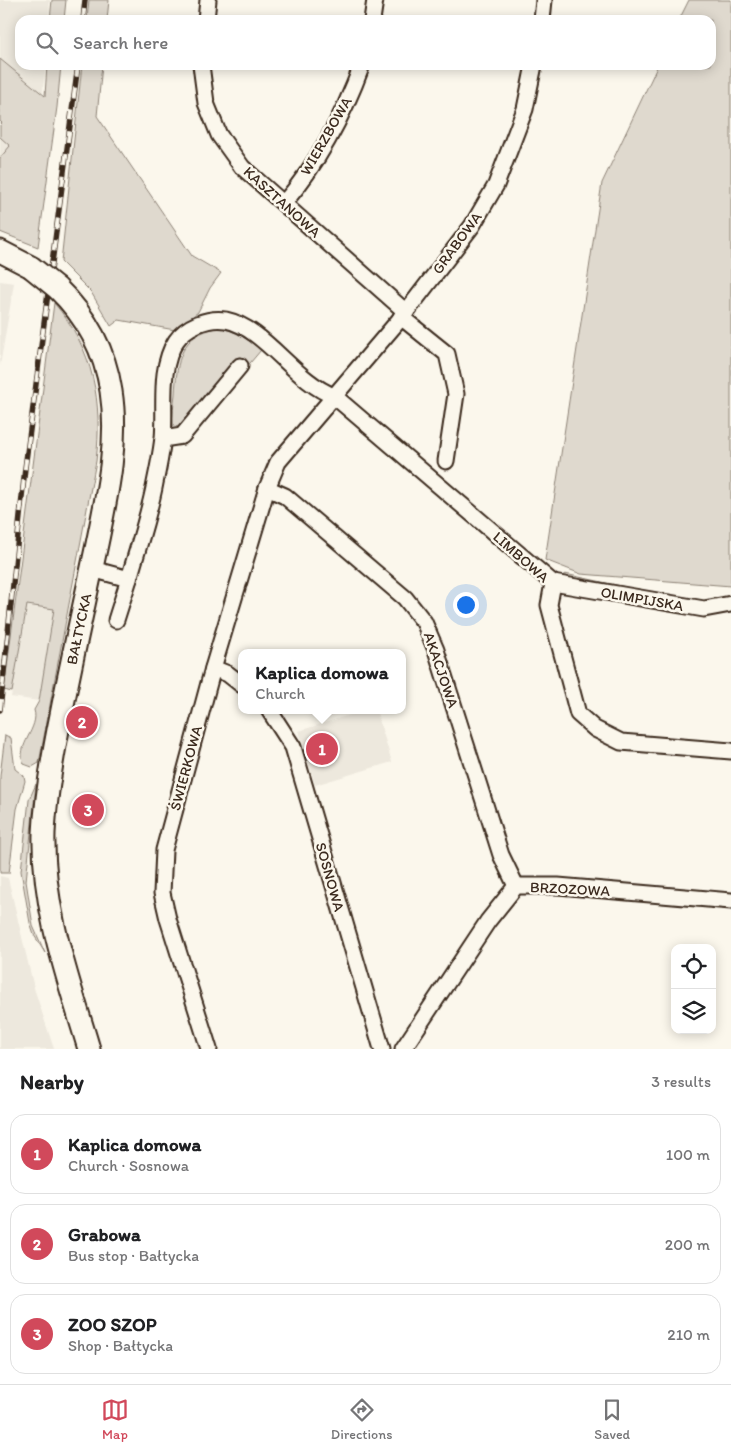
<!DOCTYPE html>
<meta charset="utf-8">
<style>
body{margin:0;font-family:Itim,sans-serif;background:#f2f2f2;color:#202124}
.controls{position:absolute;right:15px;bottom:15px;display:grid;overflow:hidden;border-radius:10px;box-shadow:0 2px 12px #0003}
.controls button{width:45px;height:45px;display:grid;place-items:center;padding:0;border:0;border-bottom:1px solid #e0e0e0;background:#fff;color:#202124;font:25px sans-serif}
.you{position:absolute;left:465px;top:604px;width:18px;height:18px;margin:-12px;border:4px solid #fff;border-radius:50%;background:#1a73e8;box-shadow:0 0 0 8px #1a73e833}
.badge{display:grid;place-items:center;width:32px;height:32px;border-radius:50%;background:#d1495b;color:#fff;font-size:16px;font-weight:700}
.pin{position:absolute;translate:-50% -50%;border:2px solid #fff;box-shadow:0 1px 5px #0006}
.popup{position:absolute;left:238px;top:649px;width:168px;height:65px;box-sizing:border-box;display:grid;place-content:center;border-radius:10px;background:#fff;filter:drop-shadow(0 1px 4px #0005);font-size:16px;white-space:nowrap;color:#757577}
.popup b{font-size:19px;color:#202124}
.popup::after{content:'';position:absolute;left:50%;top:100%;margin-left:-10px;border:10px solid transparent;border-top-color:#fff}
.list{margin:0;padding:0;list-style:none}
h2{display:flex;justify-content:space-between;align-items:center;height:65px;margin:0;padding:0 20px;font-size:21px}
h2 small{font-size:16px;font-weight:400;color:#757577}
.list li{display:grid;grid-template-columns:32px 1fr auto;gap:15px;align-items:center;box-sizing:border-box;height:80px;margin:0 10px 10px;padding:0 10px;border:1px solid #e0e0e0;border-radius:15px}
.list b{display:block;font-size:19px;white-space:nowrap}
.list p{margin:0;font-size:16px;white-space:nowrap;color:#757577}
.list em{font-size:16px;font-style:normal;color:#757577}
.icon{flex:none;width:28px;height:28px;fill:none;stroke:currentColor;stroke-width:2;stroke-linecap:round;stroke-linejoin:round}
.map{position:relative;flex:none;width:731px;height:1049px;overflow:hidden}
.search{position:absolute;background:#fff;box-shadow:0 2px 12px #0003;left:15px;right:15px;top:15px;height:55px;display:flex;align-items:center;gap:12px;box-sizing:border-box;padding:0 18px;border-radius:15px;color:#757577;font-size:19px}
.sheet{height:335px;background:#fff}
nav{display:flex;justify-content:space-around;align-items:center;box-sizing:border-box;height:70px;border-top:1px solid #e0e0e0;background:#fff;font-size:14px;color:#757577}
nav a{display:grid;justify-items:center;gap:2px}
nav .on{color:#d1495b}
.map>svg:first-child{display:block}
.built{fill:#ede8dd}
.green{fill:#dfd9ce;stroke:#8d8276}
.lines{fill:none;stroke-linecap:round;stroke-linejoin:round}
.minor-casing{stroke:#3b2a1e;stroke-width:19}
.secondary-casing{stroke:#3b2a1e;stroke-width:25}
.minor{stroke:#fbf7ec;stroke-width:15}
.secondary{stroke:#fbf7ec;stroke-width:21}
.rail-casing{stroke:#3b2a1e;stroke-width:5.5}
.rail{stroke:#fbf7ec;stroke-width:4;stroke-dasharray:11;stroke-linecap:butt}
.secondary-bridge-casing{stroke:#3b2a1e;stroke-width:25;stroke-linecap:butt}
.secondary-bridge{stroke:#fbf7ec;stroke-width:21}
.labels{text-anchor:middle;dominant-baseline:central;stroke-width:5;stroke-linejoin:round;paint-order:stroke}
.street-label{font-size:15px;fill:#3b2a1e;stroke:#fbf7ec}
</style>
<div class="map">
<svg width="731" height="1049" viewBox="0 0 731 1049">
<rect width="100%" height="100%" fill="#fbf7ec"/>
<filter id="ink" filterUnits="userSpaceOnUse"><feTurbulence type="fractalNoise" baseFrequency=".02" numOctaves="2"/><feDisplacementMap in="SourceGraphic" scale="10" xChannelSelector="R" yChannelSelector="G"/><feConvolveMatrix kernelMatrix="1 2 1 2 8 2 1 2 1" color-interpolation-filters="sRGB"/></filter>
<g filter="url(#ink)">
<!-- built -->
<g class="built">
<path d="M0 0H50L49 20H20V65H46L40 114 0 159Z"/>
<path d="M0 281 14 283 0 366Z"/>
<path d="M27 605 55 609 39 701 11 697Z"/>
<path d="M365 710H376L392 762 315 785 299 731Z"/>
<path d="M0 876 8 878 34 988 54 1049H0Z"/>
</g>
<!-- green -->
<g class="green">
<path d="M52 0H66L64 20H50Z"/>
<path d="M89 0H109L107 20H87Z"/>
<path d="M689 0H731V586L581 574 545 560 602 183 658 65H711V20H679Z"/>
<path d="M0 59 45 96 47 65H61L57 107 38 247 0 232V158L10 146 0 137V125L2 123 0 121Z"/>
<path d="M82 65H102L97 116 192 256 221 273 210 288 198 312 175 330 119 320 111 326 91 292 61 262Z"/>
<path d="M54 303C94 349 103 403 96 461L39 763 32 767 24 764C15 746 40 728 34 710L39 701 54 609 27 605 12 692 4 690Z"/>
<path d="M218 328C236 330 247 339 261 350L245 369 234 361 179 427 173 426C172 415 174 404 175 394 177 361 180 334 218 328Z"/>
<path d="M565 574 635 589 638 590 573 581 562 576Z"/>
<path d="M5 735 11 738 15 769 24 776 25 781 17 809 9 873H0V776Z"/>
<path d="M36 784 26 881 33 926 45 953 34 935 30 923 21 871 29 800Z"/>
</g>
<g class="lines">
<defs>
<g id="minor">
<path d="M206 20 208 0"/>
<path d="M372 20 375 0"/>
<path d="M542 20 544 0"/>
<path d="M201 65 206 103 219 135 242 167 406 312"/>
<path d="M284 203C318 163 344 114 362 65"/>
<path d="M401 317 447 354 456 394 446 461"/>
<path d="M163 439 182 436 240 366"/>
<path d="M267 488 285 496 405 598 424 622 436 650 501 855 516 886"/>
<path d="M92 569 129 579C138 547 149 515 155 483 158 469 161 453 163 438 166 408 158 369 176 341 186 326 208 317 226 320 265 328 295 382 334 396L553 583"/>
<path d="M553 583 549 605 578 714 595 729 621 742 731 751"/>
<path d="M553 583 704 609 731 604"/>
<path d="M116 620 129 579"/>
<path d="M213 668 228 674 242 685"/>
<path d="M269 710 293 747 382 1049"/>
<path d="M209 1049 168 919 162 893 164 850 213 668 267 488 278 462 406 312 472 226 496 185 525 109 534 65"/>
<path d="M403 1049 488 921 516 886H558L731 901"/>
</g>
<g id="secondary">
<path d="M0 251 31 267"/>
<path d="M57 288C86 316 105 351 111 391 119 442 107 495 97 544 85 601 72 658 61 715 53 754 46 793 44 833 42 908 68 978 89 1049"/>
</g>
</defs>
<!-- minor casing -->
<use href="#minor" class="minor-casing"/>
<!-- secondary casing -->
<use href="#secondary" class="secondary-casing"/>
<!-- minor -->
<use href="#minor" class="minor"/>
<!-- secondary -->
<use href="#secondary" class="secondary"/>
<defs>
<g id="rail">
<path d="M83 20 85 0"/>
<path d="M0 710 25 468 78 65"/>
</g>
</defs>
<!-- rail casing -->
<use href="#rail" class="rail-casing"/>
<!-- rail -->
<use href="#rail" class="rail"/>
<defs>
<path id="secondary-bridge" d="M31 267 57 288"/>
</defs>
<!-- secondary-bridge casing -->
<use href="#secondary-bridge" class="secondary-bridge-casing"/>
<!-- secondary-bridge -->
<use href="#secondary-bridge" class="secondary-bridge"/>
</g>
</g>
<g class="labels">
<!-- street labels -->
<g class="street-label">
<text transform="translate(326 136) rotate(-60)">WIERZBOWA</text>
<text transform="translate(282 202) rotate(42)">KASZTANOWA</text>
<text transform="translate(457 243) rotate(-54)">GRABOWA</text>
<text transform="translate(521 557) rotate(41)">LIMBOWA</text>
<text transform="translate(642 599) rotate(10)">OLIMPIJSKA</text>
<text transform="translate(79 629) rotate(-78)">BAŁTYCKA</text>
<text transform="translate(441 670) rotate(71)">AKACJOWA</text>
<text transform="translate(186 768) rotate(-75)">ŚWIERKOWA</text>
<text transform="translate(330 877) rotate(74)">SOSNOWA</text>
<text transform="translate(570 889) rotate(3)">BRZOZOWA</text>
</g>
</g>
</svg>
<div class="controls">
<button><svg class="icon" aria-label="locate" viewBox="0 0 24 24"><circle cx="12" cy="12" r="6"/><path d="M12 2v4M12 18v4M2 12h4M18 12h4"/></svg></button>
<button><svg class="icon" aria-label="layers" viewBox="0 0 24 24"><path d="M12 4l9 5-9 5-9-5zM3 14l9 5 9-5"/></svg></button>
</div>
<div class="you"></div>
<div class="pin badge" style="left:322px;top:749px">1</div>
<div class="popup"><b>Kaplica domowa</b>Church</div>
<div class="pin badge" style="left:82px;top:722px">2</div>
<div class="pin badge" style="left:88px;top:810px">3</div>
<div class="search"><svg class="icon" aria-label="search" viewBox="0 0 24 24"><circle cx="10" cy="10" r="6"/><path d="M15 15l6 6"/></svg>Search here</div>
</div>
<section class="sheet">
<h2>Nearby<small>3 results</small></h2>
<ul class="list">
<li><span class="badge">1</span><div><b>Kaplica domowa</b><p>Church · Sosnowa</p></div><em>100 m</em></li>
<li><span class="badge">2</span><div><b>Grabowa</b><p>Bus stop · Bałtycka</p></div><em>200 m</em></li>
<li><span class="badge">3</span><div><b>ZOO SZOP</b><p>Shop · Bałtycka</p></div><em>210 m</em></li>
</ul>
</section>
<nav>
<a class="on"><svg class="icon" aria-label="map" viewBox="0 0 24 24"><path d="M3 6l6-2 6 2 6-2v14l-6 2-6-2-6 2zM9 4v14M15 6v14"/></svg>Map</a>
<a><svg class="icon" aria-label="directions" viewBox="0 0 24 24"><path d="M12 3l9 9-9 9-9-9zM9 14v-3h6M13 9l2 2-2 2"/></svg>Directions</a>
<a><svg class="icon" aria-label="saved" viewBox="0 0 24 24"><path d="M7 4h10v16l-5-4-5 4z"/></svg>Saved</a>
</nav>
